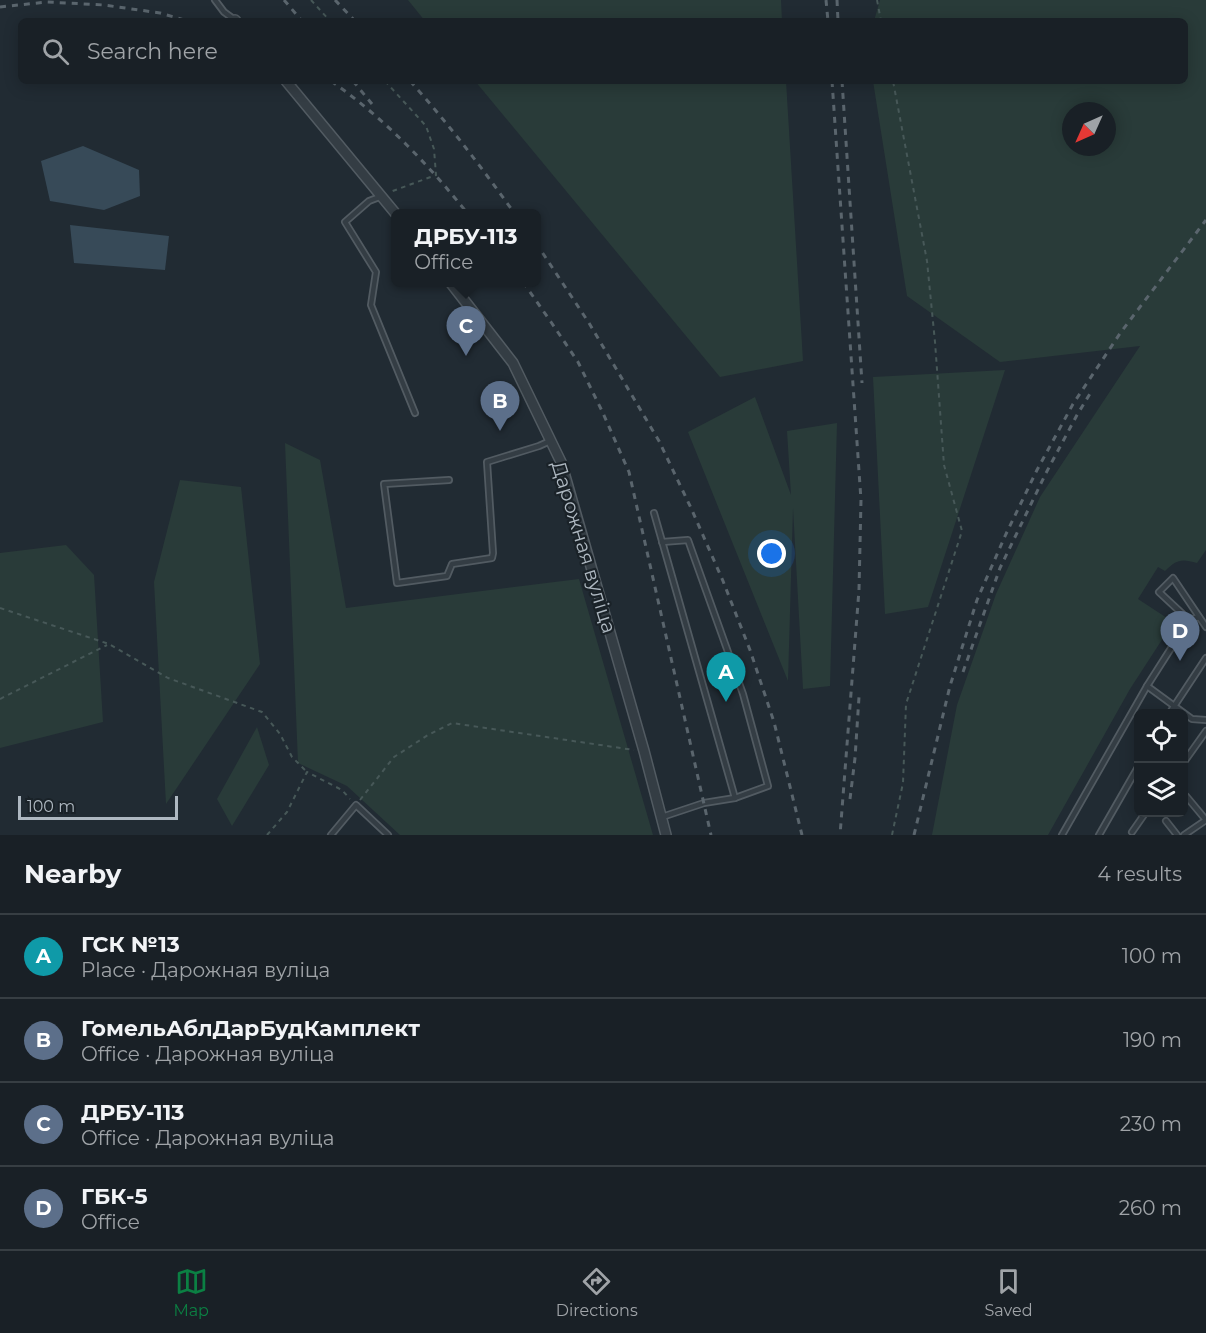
<!DOCTYPE html>
<meta charset="utf-8">
<style>
body{margin:0;font-family:Montserrat,sans-serif;background:#22282e;color:#f1f3f6}
.controls{position:absolute;right:18px;bottom:18px;display:grid;overflow:hidden;border-radius:9px;box-shadow:0 3px 15px #0003}
.controls button{width:54px;height:54px;display:grid;place-items:center;padding:0;border:0;border-bottom:2px solid #373e43;background:#192026;color:#f1f3f6;font:30px sans-serif}
.compass{position:absolute;left:1062px;top:102px;width:54px;height:54px;border-radius:50%;background:#192026;box-shadow:0 3px 15px #0003;rotate:225deg}
.scale{position:absolute;left:18px;bottom:15px;width:160px;box-sizing:border-box;padding-left:6px;border:3px solid #aeb8c1;border-top:0;font-size:16px;line-height:21px;white-space:nowrap;color:#aeb8c1;-webkit-text-stroke:4px #1a2228;paint-order:stroke}
.you{position:absolute;left:772px;top:554px;width:21px;height:21px;margin:-15px;border:4px solid #fff;border-radius:50%;background:#1a73e8;box-shadow:0 0 0 9px #1a73e833}
.badge{display:grid;place-items:center;width:39px;height:39px;border-radius:50%;background:#0b8043;color:#fff;font-size:20px;font-weight:700}
.pin{position:absolute;translate:-50% -50px;filter:drop-shadow(0 2px 3px #0008)}
.pin::after{content:'';position:absolute;top:32px;width:21px;height:18px;background:inherit;clip-path:polygon(0 0,100% 0,50% 100%)}
.popup{position:absolute;left:391px;top:209px;width:150px;height:78px;box-sizing:border-box;display:grid;place-content:center;border-radius:9px;background:#192026;filter:drop-shadow(0 2px 4px #0005);font-size:20px;white-space:nowrap;color:#9fa3a7}
.popup b{font-size:22px;color:#f1f3f6}
.popup::after{content:'';position:absolute;left:50%;top:100%;margin-left:-12px;border:12px solid transparent;border-top-color:#192026}
.list{margin:0;padding:0;list-style:none}
h2{display:flex;justify-content:space-between;align-items:center;height:78px;margin:0;padding:0 24px;font-size:26px}
h2 small{font-size:20px;font-weight:400;color:#9fa3a7}
.list li{display:grid;grid-template-columns:39px 1fr auto;gap:18px;align-items:center;box-sizing:border-box;height:84px;padding:0 24px;border-top:2px solid #373e43}
.list b{display:block;font-size:22px;white-space:nowrap}
.list p{margin:0;font-size:20px;white-space:nowrap;color:#9fa3a7}
.list em{font-size:20px;font-style:normal;color:#9fa3a7}
.icon{flex:none;width:33px;height:33px;fill:none;stroke:currentColor;stroke-width:2;stroke-linecap:round;stroke-linejoin:round}
.map{position:relative;flex:none;width:1206px;height:835px;overflow:hidden}
.search{position:absolute;background:#192026;box-shadow:0 3px 15px #0003;left:18px;right:18px;top:18px;height:66px;display:flex;align-items:center;gap:15px;box-sizing:border-box;padding:0 21px;border-radius:9px;color:#9fa3a7;font-size:22px}
.sheet{height:414px;background:#192026}
nav{display:flex;justify-content:space-around;align-items:center;box-sizing:border-box;height:84px;border-top:2px solid #373e43;background:#192026;font-size:16px;color:#9fa3a7}
nav a{display:grid;justify-items:center;gap:3px}
nav .on{color:#0b8043}
.map>svg:first-child{display:block}
.green{fill:#293b39;fill-rule:evenodd}
.water{fill:#374a58}
.lines{fill:none;stroke-linecap:round;stroke-linejoin:round}
.lane-casing{stroke:#525b62;stroke-width:8}
.street-casing{stroke:#525b62;stroke-width:12}
.path{stroke:#475858;stroke-width:2;stroke-dasharray:4.5 4.5;stroke-linecap:butt}
.lane{stroke:#343d44;stroke-width:4.5}
.street{stroke:#343d44;stroke-width:9}
.rail{stroke:#5a656d;stroke-width:3;stroke-dasharray:6 6;stroke-linecap:butt}
.labels{text-anchor:middle;dominant-baseline:central;stroke-width:4.5;stroke-linejoin:round;paint-order:stroke}
.street-label{font-size:20px;fill:#aeb8c1;stroke:#1a2228}
</style>
<div class="map">
<svg width="1206" height="835" viewBox="0 0 1206 835">
<rect width="100%" height="100%" fill="#212b33"/>
<!-- green -->
<g class="green">
<path d="M408 0H781L782 21H425Z"/>
<path d="M880 0H1206V550L1197 563C1181 558 1176 560 1165 571L1158 567 1138 599 1167 618 1161 628 1167 632 1130 689 1048 835H932L957 705 996 594 1040 497 1140 346 1000 362 907 296 873 81H1185V21H874ZM1071 111H1107V147H1071Z"/>
<path d="M475 81H786L803 361 720 377Z"/>
<path d="M1005 370 928 607 885 614 873 377Z"/>
<path d="M755 397 791 495 787 431 837 423 830 686 803 689 793 508 788 681 688 432Z"/>
<path d="M285 443 320 460 346 608 579 579 653 835H400L347 786 298 763Z"/>
<path d="M180 480 241 487 260 664 166 804 154 582Z"/>
<path d="M66 545 94 575 103 722 0 748V553Z"/>
<path d="M257 727 269 765 232 826 217 799Z"/>
</g>
<!-- water -->
<g class="water">
<path d="M83 146 139 170 140 196 104 210 50 201 41 161Z"/>
<path d="M70 225 169 236 165 270 74 263Z"/>
</g>
<g class="lines">
<defs>
<g id="lane">
<path d="M215 0 224 12 235 20"/>
<path d="M382 196 369 201 345 222 376 272 371 305 415 413"/>
<path d="M449 480 384 484 397 583 447 576 452 564 492 558 493 553 487 462 539 446 550 441"/>
<path d="M654 513 735 798 704 803 662 817"/>
<path d="M662 542 688 540 743 694 768 786 735 798"/>
<path d="M1189 620 1159 592 1173 578 1206 627"/>
<path d="M1147 686 1192 719 1206 720"/>
<path d="M1169 714 1206 658"/>
<path d="M1184 762 1206 731"/>
<path d="M1186 796 1206 820"/>
<path d="M1166 821 1177 835"/>
<path d="M1132 832 1146 812"/>
<path d="M331 835 356 805 388 835"/>
<path d="M1062 835 1147 686 1189 620 1199 617"/>
<path d="M1099 835 1138 767"/>
<path d="M1184 835 1206 820"/>
</g>
<g id="street">
<path d="M235 20 236 21"/>
<path d="M286 81 396 214"/>
<path d="M450 282 513 363 561 462 644 751 666 835"/>
</g>
</defs>
<!-- lane casing -->
<use href="#lane" class="lane-casing"/>
<!-- street casing -->
<use href="#street" class="street-casing"/>
<!-- path -->
<g class="path">
<path d="M311 0 330 21"/>
<path d="M877 0 881 21"/>
<path d="M385 81 426 126 434 149 436 175 390 192"/>
<path d="M0 608 109 644 168 678 262 712 280 734 292 757 307 772"/>
<path d="M0 699 107 645"/>
<path d="M360 800 394 757 428 735 452 723 634 750"/>
<path d="M267 835 287 812 307 772 342 790 350 799"/>
<path d="M892 835 903 783 906 704 962 531 944 465 935 342 927 261 893 81"/>
</g>
<!-- lane -->
<use href="#lane" class="lane"/>
<!-- street -->
<use href="#street" class="street"/>
<!-- rail -->
<g class="rail">
<path d="M284 0 302 21"/>
<path d="M335 0 355 21"/>
<path d="M826 0 828 21"/>
<path d="M837 0 838 21"/>
<path d="M0 7 47 2 104 5 160 13 188 21"/>
<path d="M331 81C384 118 428 164 468 214"/>
<path d="M353 81 372 104"/>
<path d="M410 81C448 123 482 168 515 214"/>
<path d="M832 81 861 500 859 590 840 835"/>
<path d="M842 81 862 383"/>
<path d="M536 243 589 323 659 441 691 508 723 581 750 650 774 722 802 835"/>
<path d="M523 282 551 322 578 362 602 411 629 472 711 835"/>
<path d="M963 672 1000 568 1046 473 1077 415 1091 392"/>
<path d="M850 799 855 758 859 697"/>
<path d="M914 835 950 686 977 600 1006 534 1037 470 1073 404 1121 332 1206 220"/>
</g>
</g>
<g class="labels">
<!-- street labels -->
<g class="street-label">
<text transform="translate(584 547) rotate(73)">Дарожная вуліца</text>
</g>
</g>
</svg>
<div class="controls">
<button><svg class="icon" aria-label="locate" viewBox="0 0 24 24"><circle cx="12" cy="12" r="6"/><path d="M12 2v4M12 18v4M2 12h4M18 12h4"/></svg></button>
<button><svg class="icon" aria-label="layers" viewBox="0 0 24 24"><path d="M12 4l9 5-9 5-9-5zM3 14l9 5 9-5"/></svg></button>
</div>
<svg class="compass" viewBox="-18 -18 36 36"><path d="M0-13l5 13h-10z" fill="#e53935"/><path d="M0 13l5-13h-10z" fill="#9fa3a7"/></svg>
<div class="scale">100 m</div>
<div class="you"></div>
<div class="pin badge" style="left:726px;top:702px;background:#0f9aa8">A</div>
<div class="pin badge" style="left:500px;top:431px;background:#5c6f8a">B</div>
<div class="pin badge" style="left:466px;top:356px;background:#5c6f8a">C</div>
<div class="popup"><b>ДРБУ-113</b>Office</div>
<div class="pin badge" style="left:1180px;top:661px;background:#5c6f8a">D</div>
<div class="search"><svg class="icon" aria-label="search" viewBox="0 0 24 24"><circle cx="10" cy="10" r="6"/><path d="M15 15l6 6"/></svg>Search here</div>
</div>
<section class="sheet">
<h2>Nearby<small>4 results</small></h2>
<ul class="list">
<li><span class="badge" style="background:#0f9aa8">A</span><div><b>ГСК №13</b><p>Place · Дарожная вуліца</p></div><em>100 m</em></li>
<li><span class="badge" style="background:#5c6f8a">B</span><div><b>ГомельАблДарБудКамплект</b><p>Office · Дарожная вуліца</p></div><em>190 m</em></li>
<li><span class="badge" style="background:#5c6f8a">C</span><div><b>ДРБУ-113</b><p>Office · Дарожная вуліца</p></div><em>230 m</em></li>
<li><span class="badge" style="background:#5c6f8a">D</span><div><b>ГБК-5</b><p>Office</p></div><em>260 m</em></li>
</ul>
</section>
<nav>
<a class="on"><svg class="icon" aria-label="map" viewBox="0 0 24 24"><path d="M3 6l6-2 6 2 6-2v14l-6 2-6-2-6 2zM9 4v14M15 6v14"/></svg>Map</a>
<a><svg class="icon" aria-label="directions" viewBox="0 0 24 24"><path d="M12 3l9 9-9 9-9-9zM9 14v-3h6M13 9l2 2-2 2"/></svg>Directions</a>
<a><svg class="icon" aria-label="saved" viewBox="0 0 24 24"><path d="M7 4h10v16l-5-4-5 4z"/></svg>Saved</a>
</nav>
